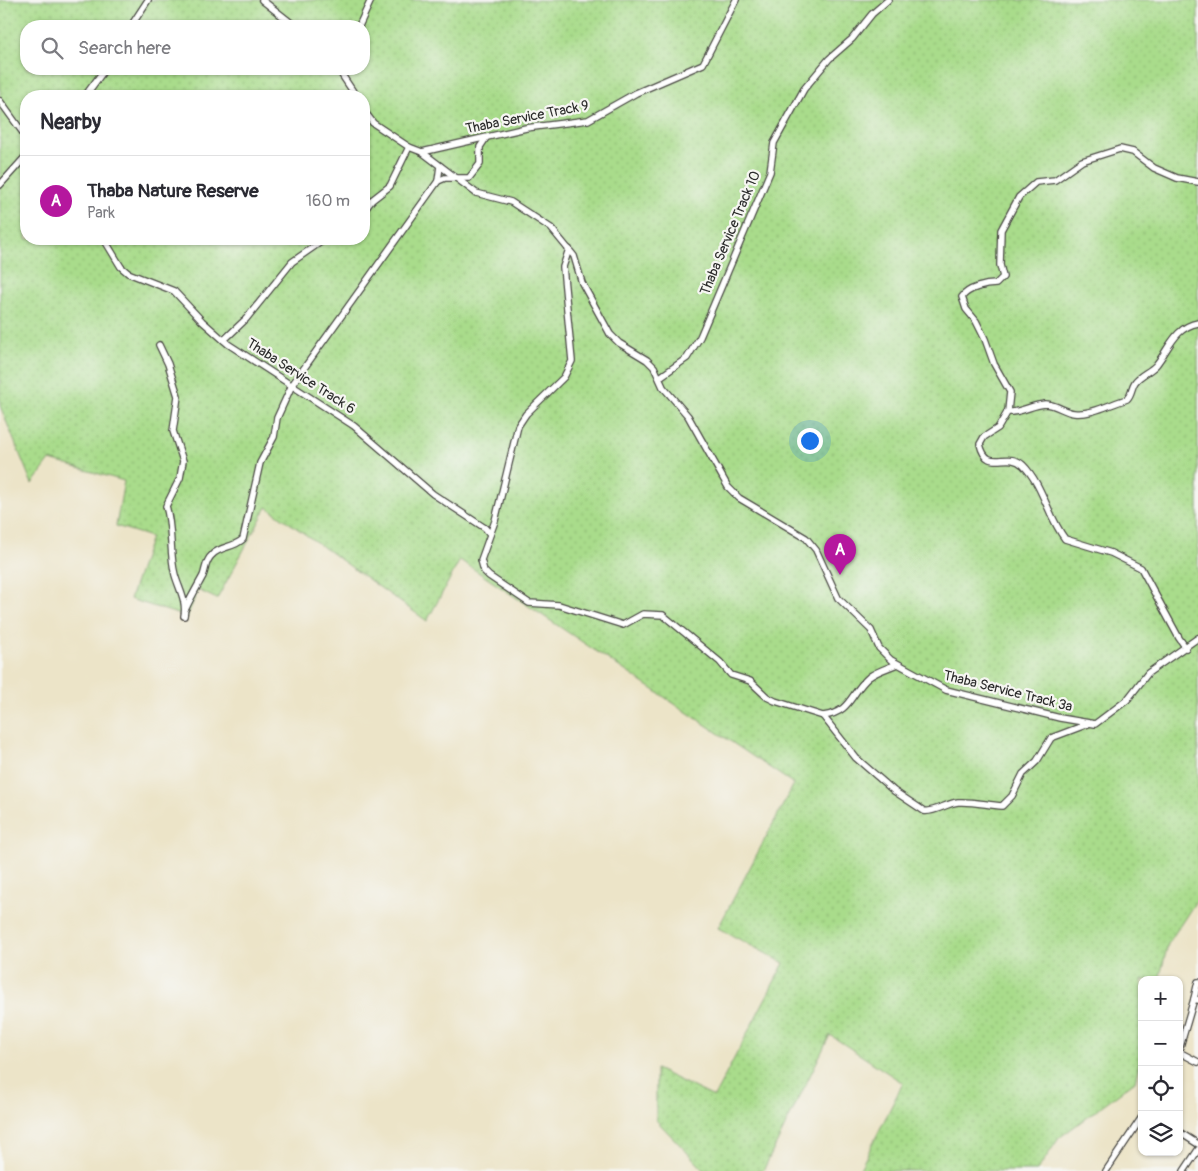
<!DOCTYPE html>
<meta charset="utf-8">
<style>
body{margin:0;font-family:Pangolin,sans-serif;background:#f2f2f3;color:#2b2b33}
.controls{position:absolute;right:15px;bottom:15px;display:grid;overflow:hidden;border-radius:10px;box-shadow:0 1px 4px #0004}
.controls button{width:45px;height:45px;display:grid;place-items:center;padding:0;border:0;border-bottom:1px solid #e1e1e2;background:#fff;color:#2b2b33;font:25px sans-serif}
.you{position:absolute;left:809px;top:440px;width:18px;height:18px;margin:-12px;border:4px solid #fff;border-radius:50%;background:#1a73e8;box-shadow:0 0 0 8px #1a73e833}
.badge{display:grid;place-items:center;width:32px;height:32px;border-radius:50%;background:#b5179e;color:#fff;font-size:16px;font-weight:700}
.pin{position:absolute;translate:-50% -41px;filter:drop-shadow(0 1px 2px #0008)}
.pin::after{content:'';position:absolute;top:26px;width:18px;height:15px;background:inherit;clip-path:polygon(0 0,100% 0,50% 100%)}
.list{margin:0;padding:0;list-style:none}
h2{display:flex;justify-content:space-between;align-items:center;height:65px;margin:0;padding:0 20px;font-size:21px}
h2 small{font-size:16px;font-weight:400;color:#7c7c81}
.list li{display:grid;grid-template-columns:32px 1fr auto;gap:15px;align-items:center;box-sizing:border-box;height:90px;padding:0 20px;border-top:1px solid #e1e1e2}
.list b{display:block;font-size:19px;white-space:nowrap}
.list p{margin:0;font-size:16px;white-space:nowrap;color:#7c7c81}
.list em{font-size:16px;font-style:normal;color:#7c7c81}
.icon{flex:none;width:28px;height:28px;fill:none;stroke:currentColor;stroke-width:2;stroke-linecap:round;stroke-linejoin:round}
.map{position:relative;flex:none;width:1198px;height:1171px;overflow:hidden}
.search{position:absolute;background:#fff;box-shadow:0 1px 4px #0004;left:20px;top:20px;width:350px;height:55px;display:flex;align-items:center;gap:12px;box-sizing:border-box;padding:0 18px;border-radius:20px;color:#7c7c81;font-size:19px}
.panel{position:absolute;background:#fff;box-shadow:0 1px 4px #0004;left:20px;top:90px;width:350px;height:155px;border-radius:20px}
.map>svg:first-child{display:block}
.park{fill:url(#park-dots);stroke:#6a845b;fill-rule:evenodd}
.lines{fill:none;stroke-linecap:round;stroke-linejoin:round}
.minor-casing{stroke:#484743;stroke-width:8}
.minor{stroke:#fff;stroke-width:5.5}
.labels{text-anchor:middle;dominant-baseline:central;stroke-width:4.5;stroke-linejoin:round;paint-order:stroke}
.street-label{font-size:14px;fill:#2b2b2b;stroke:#f6f6f2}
</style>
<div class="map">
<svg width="1198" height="1171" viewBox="0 0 1198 1171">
<defs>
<pattern id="park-dots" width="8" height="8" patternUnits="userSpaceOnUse" patternTransform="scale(1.25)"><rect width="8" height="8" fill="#a9dc8b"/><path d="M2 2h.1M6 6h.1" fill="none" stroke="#92bd78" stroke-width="1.8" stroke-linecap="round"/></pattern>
</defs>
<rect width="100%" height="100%" fill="#f6f6f2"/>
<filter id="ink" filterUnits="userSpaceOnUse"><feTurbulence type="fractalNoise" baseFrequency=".02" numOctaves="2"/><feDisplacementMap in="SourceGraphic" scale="10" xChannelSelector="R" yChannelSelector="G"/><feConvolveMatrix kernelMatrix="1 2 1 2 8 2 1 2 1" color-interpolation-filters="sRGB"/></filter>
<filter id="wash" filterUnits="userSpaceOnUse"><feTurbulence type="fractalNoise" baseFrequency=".0096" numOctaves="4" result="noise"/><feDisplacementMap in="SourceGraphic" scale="20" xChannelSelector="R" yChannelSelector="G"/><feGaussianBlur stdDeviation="1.12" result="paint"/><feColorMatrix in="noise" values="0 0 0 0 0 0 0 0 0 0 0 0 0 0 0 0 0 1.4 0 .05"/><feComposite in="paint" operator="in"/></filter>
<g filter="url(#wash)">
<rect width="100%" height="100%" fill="#ece4c8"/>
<!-- park -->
<path class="park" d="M0 0H1198V898L1168 944 1159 980H1142V1052L1135 1081 1059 1138 1037 1171H859L903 1083 830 1035 763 1171H705L656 1120V1069L714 1097 784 963 718 928 794 784 460 560 427 621 267 507 217 599 198 590 187 617 130 599 151 537 116 526 124 481 50 460 32 484 0 406ZM26 26H364V69H26ZM26 96H364V239H26Z"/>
</g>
<g filter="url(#ink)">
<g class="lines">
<defs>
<g id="minor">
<path d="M262 0 295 26"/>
<path d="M131 26 148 0"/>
<path d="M359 26 371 0"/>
<path d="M338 69 356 96"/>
<path d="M85 96 105 69"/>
<path d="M0 101 26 137"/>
<path d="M364 111 373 123 409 147 422 152 476 193 511 202 551 228 574 256 582 283 610 334 619 343 647 360 654 367 663 387 688 416 728 487 739 498 806 538 816 550 838 598 871 630 879 648 891 660 946 690 1060 718 1095 724 1127 700 1148 673 1198 638"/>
<path d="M422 152 526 128 588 120 636 93 703 64 736 0"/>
<path d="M438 181 445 178H469L480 164V147L486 138"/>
<path d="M0 185 26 156"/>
<path d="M364 211 372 200 390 186 409 147"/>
<path d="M104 239 121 267 128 273 174 291 202 321 228 344 354 426 433 494 485 528 490 534"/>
<path d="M569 249 563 267 572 361 564 377 526 414 518 426 495 521 481 560 484 571 489 576 529 603 559 605 623 625 643 614 663 615 720 662 731 675 750 681 767 697 775 701 823 716 856 758 894 791 924 811C934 813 947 803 958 802 973 801 987 805 1002 806L1012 796 1023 774 1037 761 1051 738 1088 724"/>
<path d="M224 340 246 319 292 262 325 239"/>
<path d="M159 345 168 364 178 396 173 431 183 461 180 478 166 506C173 528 169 553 175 575 179 589 187 601 184 616"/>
<path d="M660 377 687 358 700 337 770 172 774 143 804 89 829 59 852 39 872 14 888 0"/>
<path d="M1007 412C1021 413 1031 405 1045 404 1056 404 1064 412 1074 413 1092 415 1110 404 1127 399 1132 394 1131 388 1135 382 1141 374 1150 372 1156 365 1169 349 1175 327 1198 323"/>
<path d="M186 608C191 597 197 587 203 576 206 569 205 561 212 555 220 546 234 548 243 539L260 463 274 437 277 418 292 385 438 181 440 166"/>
<path d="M1186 648 1179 638 1141 568 1111 553 1065 539C1048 517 1043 485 1023 465 1007 450 987 474 980 444L984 437 998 428 1008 411 1010 392 994 364 985 339 976 321 966 309 962 297C968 288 986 284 996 284L1003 277 1000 265 1001 230 1019 197 1036 182 1055 180 1082 161 1120 149 1133 152 1154 168 1177 178 1198 182"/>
<path d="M823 716C852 712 850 693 869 677 877 671 888 668 897 664"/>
<path d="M1194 999 1198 982"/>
<path d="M1179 1050 1194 999 1198 1000"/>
<path d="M1179 1052 1198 1062"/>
<path d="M1179 1132 1198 1144"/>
<path d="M1106 1171 1142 1117"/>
<path d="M1184 1171 1198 1150"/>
</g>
</defs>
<!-- minor casing -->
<use href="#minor" class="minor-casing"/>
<!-- minor -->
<use href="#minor" class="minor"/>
</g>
</g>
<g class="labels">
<!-- street labels -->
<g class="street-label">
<text transform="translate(527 117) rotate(-11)">Thaba Service Track 9</text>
<text transform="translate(730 233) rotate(-67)">Thaba Service Track 10</text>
<text transform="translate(301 376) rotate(33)">Thaba Service Track 6</text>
<text transform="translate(1008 691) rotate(14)">Thaba Service Track 3a</text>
</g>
</g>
</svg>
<div class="controls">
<button>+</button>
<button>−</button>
<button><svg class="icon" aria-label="locate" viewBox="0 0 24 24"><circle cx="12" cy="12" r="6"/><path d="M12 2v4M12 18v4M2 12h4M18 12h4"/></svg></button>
<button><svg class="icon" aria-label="layers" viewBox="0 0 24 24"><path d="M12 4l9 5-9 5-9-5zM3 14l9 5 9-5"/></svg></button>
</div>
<div class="you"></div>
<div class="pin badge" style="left:840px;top:575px">A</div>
<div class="search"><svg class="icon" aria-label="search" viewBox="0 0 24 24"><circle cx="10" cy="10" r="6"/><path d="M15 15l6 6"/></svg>Search here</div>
<section class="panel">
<h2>Nearby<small></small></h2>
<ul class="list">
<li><span class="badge">A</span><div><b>Thaba Nature Reserve</b><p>Park</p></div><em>160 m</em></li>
</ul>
</section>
</div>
